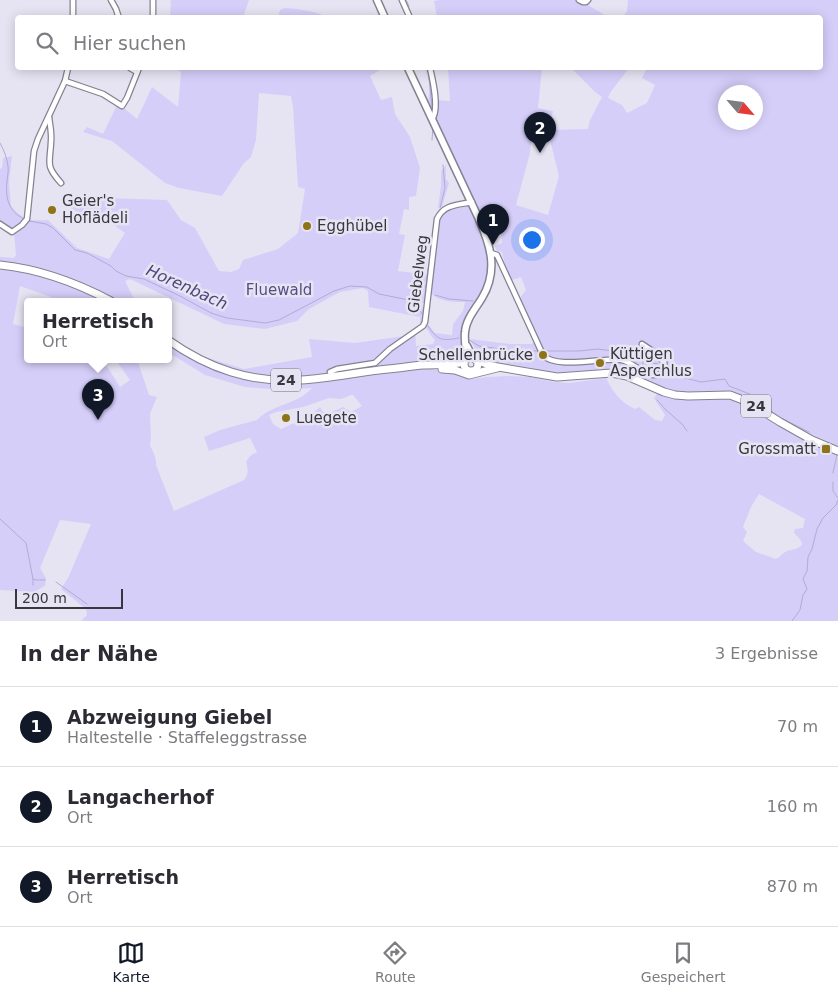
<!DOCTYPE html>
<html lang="de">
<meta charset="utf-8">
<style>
body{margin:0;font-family:"DejaVu Sans",sans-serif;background:#f2f2f3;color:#2b2b33}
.compass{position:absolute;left:718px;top:85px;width:45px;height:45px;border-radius:50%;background:#fff;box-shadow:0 2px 12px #0003;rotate:118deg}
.scale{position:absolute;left:15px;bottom:12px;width:108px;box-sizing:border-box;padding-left:5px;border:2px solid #38373d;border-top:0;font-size:14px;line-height:18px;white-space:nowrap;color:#38373d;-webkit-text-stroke:4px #e6e4f3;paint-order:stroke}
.you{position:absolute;left:531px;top:239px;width:18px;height:18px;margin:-12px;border:4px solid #fff;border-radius:50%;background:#1a73e8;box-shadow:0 0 0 8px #1a73e833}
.badge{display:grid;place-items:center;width:32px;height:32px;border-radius:50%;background:#111827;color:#fff;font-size:16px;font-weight:700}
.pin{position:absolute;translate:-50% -41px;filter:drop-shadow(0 1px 2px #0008)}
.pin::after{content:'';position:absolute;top:26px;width:18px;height:15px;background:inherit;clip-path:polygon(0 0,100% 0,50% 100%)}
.popup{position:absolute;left:24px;top:298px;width:148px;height:65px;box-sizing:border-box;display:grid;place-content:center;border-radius:5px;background:#fff;filter:drop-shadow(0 1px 4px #0005);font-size:16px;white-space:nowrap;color:#7c7c81}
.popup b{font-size:19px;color:#2b2b33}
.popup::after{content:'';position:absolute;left:50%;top:100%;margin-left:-10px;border:10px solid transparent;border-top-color:#fff}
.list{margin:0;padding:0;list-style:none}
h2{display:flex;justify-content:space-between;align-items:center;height:65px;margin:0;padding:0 20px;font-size:21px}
h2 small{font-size:16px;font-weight:400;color:#7c7c81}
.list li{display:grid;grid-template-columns:32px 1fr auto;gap:15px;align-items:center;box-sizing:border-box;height:80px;padding:0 20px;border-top:1px solid #e1e1e2}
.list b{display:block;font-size:19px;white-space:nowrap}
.list p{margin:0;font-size:16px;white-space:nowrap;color:#7c7c81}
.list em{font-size:16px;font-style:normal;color:#7c7c81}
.icon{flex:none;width:28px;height:28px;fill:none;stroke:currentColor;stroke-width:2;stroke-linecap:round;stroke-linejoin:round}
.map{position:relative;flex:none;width:838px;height:621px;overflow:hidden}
.search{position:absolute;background:#fff;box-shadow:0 2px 12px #0003;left:15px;right:15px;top:15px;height:55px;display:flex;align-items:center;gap:12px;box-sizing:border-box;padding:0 18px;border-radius:5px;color:#7c7c81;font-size:19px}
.sheet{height:305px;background:#fff}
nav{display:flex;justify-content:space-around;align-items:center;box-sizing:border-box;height:70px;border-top:1px solid #e1e1e2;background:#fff;font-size:14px;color:#7c7c81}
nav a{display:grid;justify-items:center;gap:2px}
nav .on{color:#111827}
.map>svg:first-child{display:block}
.green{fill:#d5cef9;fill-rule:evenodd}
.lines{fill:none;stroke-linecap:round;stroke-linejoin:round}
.stream{stroke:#b2abd5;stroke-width:1}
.street-casing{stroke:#838290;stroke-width:7}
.secondary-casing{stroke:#838290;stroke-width:9}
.primary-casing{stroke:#838290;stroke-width:9}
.street{stroke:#fff;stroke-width:4.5}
.secondary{stroke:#fff;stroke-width:6}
.primary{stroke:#fff;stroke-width:7}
.poi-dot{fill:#8e7317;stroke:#e6e4f3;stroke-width:2}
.labels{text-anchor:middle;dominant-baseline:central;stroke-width:5;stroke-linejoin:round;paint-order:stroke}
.shield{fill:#e6e4f3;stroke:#6c6b74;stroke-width:1}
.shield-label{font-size:14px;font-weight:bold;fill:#38373d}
.poi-label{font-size:15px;fill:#38373d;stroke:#e6e4f3;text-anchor:start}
.street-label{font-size:15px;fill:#38373d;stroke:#e6e4f3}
.park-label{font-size:15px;fill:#584d84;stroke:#e6e4f3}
.water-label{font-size:16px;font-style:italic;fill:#4f447a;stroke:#e6e4f3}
</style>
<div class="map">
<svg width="838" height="621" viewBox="0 0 838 621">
<rect width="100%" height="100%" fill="#e6e4f3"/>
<!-- green -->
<g class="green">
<path d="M171 0H249L243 17 170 18Z"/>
<path d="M439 0H589L588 5 608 17H437L434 1Z"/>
<path d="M628 0H838V446L796 427 755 402 743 397 694 394 668 391 641 380 635 373 624 367 614 366 601 372 561 374 540 371 502 364 489 361 482 358 478 354 470 339 510 344H531L539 340 520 298 526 290 521 277 512 280 507 272 502 252 497 251 495 246 502 243 499 212 481 214 489 259 487 277 479 299 462 328V340L465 354 462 362 414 369H431L449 372 471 379 487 377 508 376 530 377 555 382 570 383 606 378C613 392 620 402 635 409L639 407 655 420 662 421 665 415 654 398 657 394 677 398H722L738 401 745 404 809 441 838 455V621H81L87 615 86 609 61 589 69 576 91 524 60 520 40 568 46 578 45 586 34 592 0 590V257L14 258 16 255 14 234 0 225V169L2 168 3 158 12 156 9 182 11 206C23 220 30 221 48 220L77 248 109 259 125 233 100 215 88 218 66 205 68 202 75 197 167 200 181 220 195 228 219 271 231 272 239 269 243 260 278 249 298 233 305 189 298 187 293 107 291 96 259 93 256 140 251 157 244 163 222 196 179 188 165 183 112 141 83 132 87 127 103 134 118 103 137 119 152 87 178 107 181 72 175 68H381L382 69 370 76 381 100 392 97 395 114 410 137 420 168 416 196 409 197V210L404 209 399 234 405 235 398 271 431 275 437 219 446 207 471 202 436 122 435 115V100L450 101 448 68H542L538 108 553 111 548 130 588 129 590 120 602 97 594 91 571 68H629L610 93 608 98 622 105 627 113 647 103 655 85 642 78 647 68H820V18L623 17 627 11ZM726 92H756V122H726ZM548 132 559 176 548 215 516 205 530 153 531 141ZM130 279 224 324 265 329 297 321 309 309 340 292 363 288 368 291 369 307 420 317V325L427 319 421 303H426L431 293C438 302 454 302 465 302L463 311 453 324 452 335 435 333 428 324 425 326 432 337 435 340 433 344 416 346 415 329 404 336 355 343 309 339 312 357 244 369 208 358 207 360 198 356 168 336V352L205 375 245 387 283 390 312 388C297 405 272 404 257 420L220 430 204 437 209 451 250 438 257 452 250 456 246 462C248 469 249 474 244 480L174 511 156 465C157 459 153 451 150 446L151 438 150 414 157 397 149 395 137 359H115L130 380 120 387 108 368 99 359H28V328L13 324 20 286 62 301H135L125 281ZM351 395H353L362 406 351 412 343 407 329 413 323 412 320 407 305 421 292 424 281 429 273 424 269 415 276 412 303 407 329 398 341 399ZM759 494 805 519 803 528 795 529 794 533C798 537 802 540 802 545 797 550 793 549 787 551 783 553 780 557 776 559L756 552 743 541 747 532 743 527 751 507Z"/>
<path d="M285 8C299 9 315 11 328 17H278L280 10Z"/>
<path d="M425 68H429L433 94 434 111 428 103 430 85Z"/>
<path d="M446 165V179L449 183 442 207 438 208 441 185V171Z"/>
</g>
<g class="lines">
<!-- stream -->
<g class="stream">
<path d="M406 0 409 6"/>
<path d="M428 69 432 108"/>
<path d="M432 140 433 127"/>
<path d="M0 143C4 150 7 158 8 166 9 171 7 177 7 182 5 198 9 212 24 219"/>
<path d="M440 208 445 188 443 165"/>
<path d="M29 221 46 224 53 228 75 250 87 253 111 266 116 271 126 276 144 279 180 296 211 313 227 318 265 323 279 320 334 291 350 286 367 287 379 294 414 301 423 315"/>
<path d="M430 254 435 217"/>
<path d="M426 288 428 268"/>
<path d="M435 295 449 299 473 301"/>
<path d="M428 326C438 341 442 341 459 338"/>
<path d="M469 340 479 346 514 351H538"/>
<path d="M545 351H579L598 349 627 353 642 361 658 364"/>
<path d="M643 362V368"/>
<path d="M668 367 672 369 681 377 701 382 725 379 729 386 755 396 766 408"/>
<path d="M657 400 666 410 682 424 687 431"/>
<path d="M770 410 781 418 809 432"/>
<path d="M833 473 837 455"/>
<path d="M833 482V491L838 498"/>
<path d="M0 519 26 543 33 579 36 580H45"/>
<path d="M33 579V585"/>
<path d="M56 582 87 604"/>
<path d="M792 621 800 610 803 595 807 589 803 579 807 571 808 557 812 549 817 529 823 518 836 505 838 500"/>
</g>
<defs>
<g id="street">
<path d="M73 0V18"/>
<path d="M111 0 116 9 119 18"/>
<path d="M153 0V18"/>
<path d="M402 0 410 18"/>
<path d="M579 0 583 2H586L588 0"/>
<path d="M130 68 137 72"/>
<path d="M430 68C433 81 439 106 433 118"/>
<path d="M65 81 103 94 122 106 127 98 139 68"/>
<path d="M49 117C50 125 52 134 51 142 50 164 45 165 61 183"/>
<path d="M0 224 12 232 22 225 27 219 34 151 38 139 65 81 68 68"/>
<path d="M491 253 497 255 543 355C556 370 604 357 622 360 633 362 649 381 661 373 665 370 665 366 664 362L654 352 642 344"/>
<path d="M330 372 337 369 375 363 390 349 423 326 425 322 437 219C444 204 458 205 472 202"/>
</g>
<g id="secondary">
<path d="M377 0 385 18"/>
<path d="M408 68 478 217C490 244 499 270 482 298 476 308 466 319 465 332 464 340 466 350 467 359"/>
<path d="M467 346 473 358"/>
</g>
<g id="primary">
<path d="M0 265C40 269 75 282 111 301"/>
<path d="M168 340C209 369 251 383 301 380 330 378 359 372 388 369 400 368 411 366 423 365 437 364 451 366 464 362"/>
<circle cx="471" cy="364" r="7"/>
<path d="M476 360 492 366 557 377 612 373 627 376 664 392 675 395 688 396 730 395 748 402 780 422 812 440 838 451"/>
<path d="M442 369 455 370 469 375 497 368"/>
</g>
</defs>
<!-- street casing -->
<use href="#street" class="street-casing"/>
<!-- secondary casing -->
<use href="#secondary" class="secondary-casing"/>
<!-- primary casing -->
<use href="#primary" class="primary-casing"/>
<!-- street -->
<use href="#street" class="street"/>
<!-- secondary -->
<use href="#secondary" class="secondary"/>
<!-- primary -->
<use href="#primary" class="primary"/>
</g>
<!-- markers -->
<g class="poi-dot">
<circle cx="52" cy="210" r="5"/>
<circle cx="307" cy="226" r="5"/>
<circle cx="543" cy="355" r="5"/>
<circle cx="600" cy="363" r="5"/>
<circle cx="286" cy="418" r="5"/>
<rect x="821" y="444" width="10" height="10" rx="2.5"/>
</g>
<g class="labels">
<!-- shield labels -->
<g class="shield">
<rect x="271" y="368.5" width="30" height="23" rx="4"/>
<rect x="741" y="394.5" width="30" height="23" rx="4"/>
</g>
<g class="shield-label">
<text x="286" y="380">24</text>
<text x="756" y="406">24</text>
</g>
<!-- poi labels -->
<g class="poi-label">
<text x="62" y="201">Geier's<tspan x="62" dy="17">Hoflädeli</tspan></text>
<text x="317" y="226">Egghübel</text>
<text x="610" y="354">Küttigen<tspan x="610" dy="17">Asperchlus</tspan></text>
<text x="533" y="355" text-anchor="end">Schellenbrücke</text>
<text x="296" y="418">Luegete</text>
<text x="816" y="449" text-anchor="end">Grossmatt</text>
</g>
<!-- street labels -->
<g class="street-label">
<text transform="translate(418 274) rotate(-83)">Giebelweg</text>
</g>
<!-- park labels -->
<g class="park-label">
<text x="279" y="290">Fluewald</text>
</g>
<!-- water labels -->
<g class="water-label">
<text transform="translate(187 287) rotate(24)">Horenbach</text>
</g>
</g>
</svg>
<svg class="compass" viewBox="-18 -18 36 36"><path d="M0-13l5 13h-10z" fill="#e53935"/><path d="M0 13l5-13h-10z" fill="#7c7c81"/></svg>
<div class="scale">200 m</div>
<div class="you"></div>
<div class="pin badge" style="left:493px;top:245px">1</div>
<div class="pin badge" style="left:540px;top:153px">2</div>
<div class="pin badge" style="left:98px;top:420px">3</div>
<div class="popup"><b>Herretisch</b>Ort</div>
<div class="search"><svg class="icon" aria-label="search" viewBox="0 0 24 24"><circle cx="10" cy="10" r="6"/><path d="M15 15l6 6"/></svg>Hier suchen</div>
</div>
<section class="sheet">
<h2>In der Nähe<small>3 Ergebnisse</small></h2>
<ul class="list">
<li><span class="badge">1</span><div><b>Abzweigung Giebel</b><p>Haltestelle · Staffeleggstrasse</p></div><em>70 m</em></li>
<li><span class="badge">2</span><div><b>Langacherhof</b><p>Ort</p></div><em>160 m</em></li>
<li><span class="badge">3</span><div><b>Herretisch</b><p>Ort</p></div><em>870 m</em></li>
</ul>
</section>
<nav>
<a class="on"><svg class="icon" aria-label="map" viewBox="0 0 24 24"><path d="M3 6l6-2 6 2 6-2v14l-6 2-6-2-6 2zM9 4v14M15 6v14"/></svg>Karte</a>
<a><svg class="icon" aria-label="directions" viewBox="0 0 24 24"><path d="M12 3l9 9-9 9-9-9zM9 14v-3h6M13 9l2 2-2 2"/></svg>Route</a>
<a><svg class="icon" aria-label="saved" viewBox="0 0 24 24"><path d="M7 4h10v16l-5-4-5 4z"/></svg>Gespeichert</a>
</nav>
